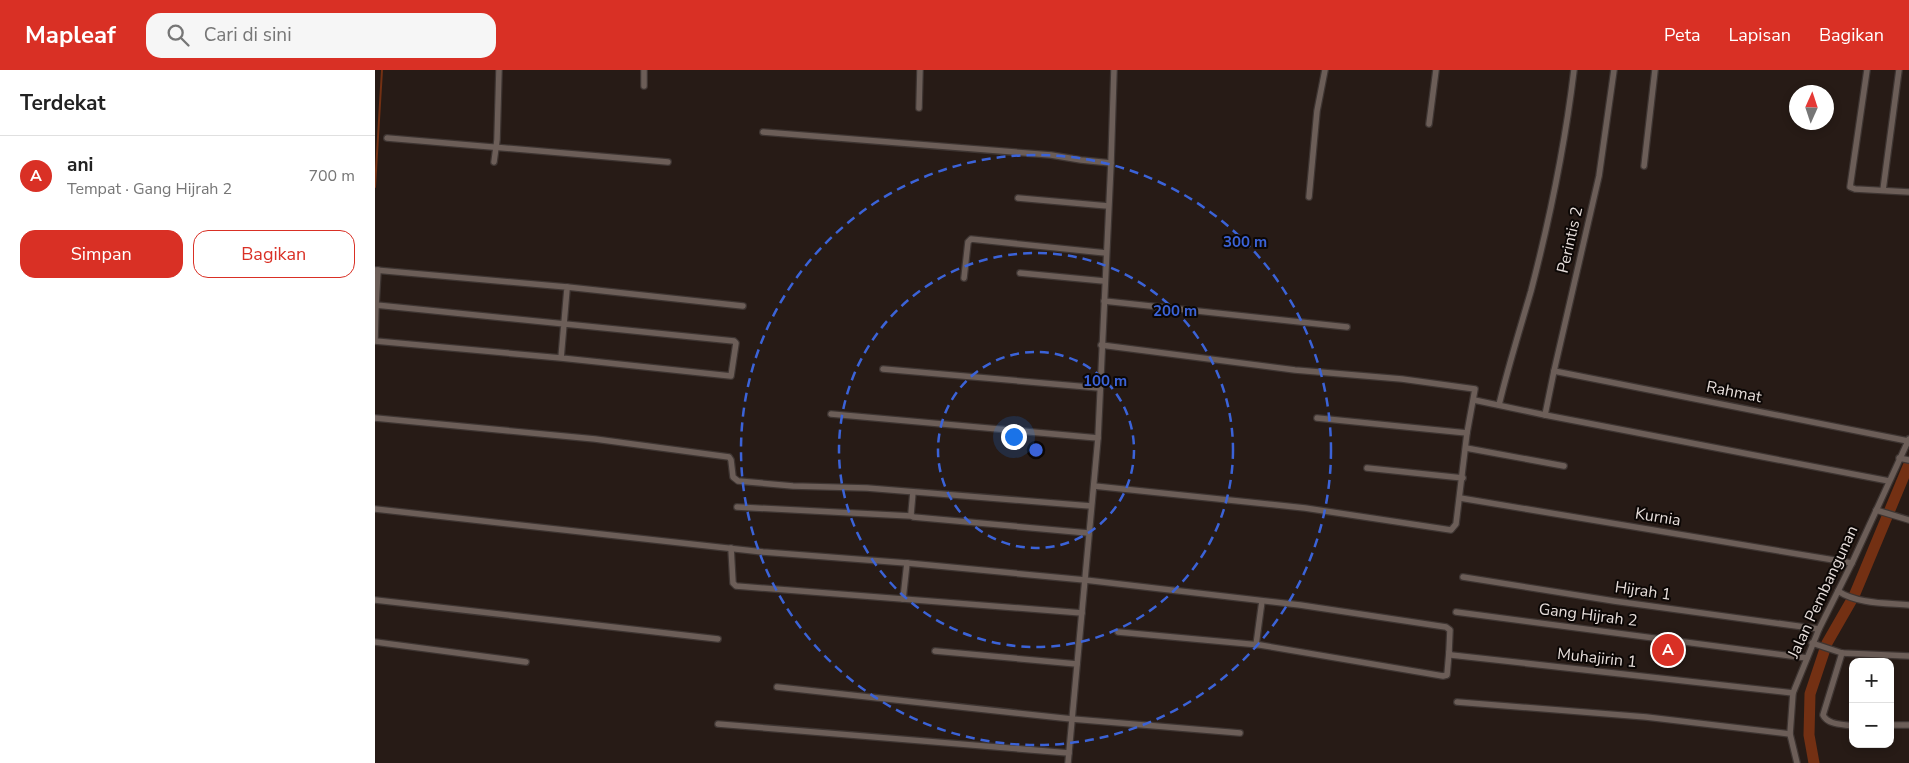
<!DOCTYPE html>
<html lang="id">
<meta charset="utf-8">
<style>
body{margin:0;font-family:"Nunito Sans",sans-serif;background:#f6f6f6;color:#222}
.controls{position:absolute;right:15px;bottom:15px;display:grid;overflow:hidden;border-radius:10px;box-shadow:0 2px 8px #0003}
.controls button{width:45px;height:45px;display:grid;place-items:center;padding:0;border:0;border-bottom:1px solid #e0e0e0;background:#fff;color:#222;font:25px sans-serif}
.compass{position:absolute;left:1414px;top:15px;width:45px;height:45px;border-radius:50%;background:#fff;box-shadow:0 2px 8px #0003;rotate:3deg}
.you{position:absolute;left:638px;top:366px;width:18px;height:18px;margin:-12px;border:4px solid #fff;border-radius:50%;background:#1a73e8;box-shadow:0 0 0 8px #1a73e833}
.badge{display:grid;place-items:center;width:32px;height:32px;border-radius:50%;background:#d93025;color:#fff;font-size:16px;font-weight:700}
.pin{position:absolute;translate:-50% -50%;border:2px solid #fff;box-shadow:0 1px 5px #0006}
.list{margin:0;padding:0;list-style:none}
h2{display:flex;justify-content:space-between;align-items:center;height:65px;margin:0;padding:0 20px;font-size:21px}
h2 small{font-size:16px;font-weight:400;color:#767676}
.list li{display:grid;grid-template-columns:32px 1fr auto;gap:15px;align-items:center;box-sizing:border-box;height:80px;padding:0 20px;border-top:1px solid #e0e0e0}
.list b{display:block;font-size:19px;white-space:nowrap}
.list p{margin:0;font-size:16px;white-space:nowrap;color:#767676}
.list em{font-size:16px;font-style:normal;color:#767676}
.actions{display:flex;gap:10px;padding:15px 20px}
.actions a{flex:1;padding:11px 0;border:1px solid #d93025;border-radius:15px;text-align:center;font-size:18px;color:#d93025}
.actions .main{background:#d93025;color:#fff}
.icon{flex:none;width:28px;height:28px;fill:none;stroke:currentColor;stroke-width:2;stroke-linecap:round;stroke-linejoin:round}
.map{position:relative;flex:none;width:1534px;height:693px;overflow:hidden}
header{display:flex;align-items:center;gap:30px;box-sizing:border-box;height:70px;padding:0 25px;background:#d93025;color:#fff}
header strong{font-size:24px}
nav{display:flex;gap:28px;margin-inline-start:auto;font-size:18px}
.search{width:350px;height:45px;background:#f6f6f6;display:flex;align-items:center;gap:12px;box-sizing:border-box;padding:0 18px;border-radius:15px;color:#767676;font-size:19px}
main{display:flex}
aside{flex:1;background:#fff}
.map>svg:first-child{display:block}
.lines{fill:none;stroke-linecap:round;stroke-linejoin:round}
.stream{stroke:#733013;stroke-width:2}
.river{stroke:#733013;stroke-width:11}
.street-casing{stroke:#3e3532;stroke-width:8}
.street{stroke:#6c5e58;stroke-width:5.5}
.ring{fill:none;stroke:#3b63d8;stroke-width:2.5;stroke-dasharray:9 6}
.labels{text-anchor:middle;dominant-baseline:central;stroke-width:4;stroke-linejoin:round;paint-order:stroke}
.street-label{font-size:16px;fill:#e6ddda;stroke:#0c0705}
.centre{fill:#3b63d8;stroke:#0c0705;stroke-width:2.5}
.ring-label{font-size:15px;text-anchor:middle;font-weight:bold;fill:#3b63d8;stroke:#0c0705;stroke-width:4;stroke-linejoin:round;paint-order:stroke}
</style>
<header>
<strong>Mapleaf</strong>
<div class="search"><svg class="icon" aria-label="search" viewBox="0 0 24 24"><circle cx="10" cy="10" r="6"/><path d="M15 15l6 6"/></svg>Cari di sini</div>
<nav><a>Peta</a><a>Lapisan</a><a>Bagikan</a></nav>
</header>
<main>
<aside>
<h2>Terdekat<small></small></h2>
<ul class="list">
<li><span class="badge">A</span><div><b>ani</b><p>Tempat · Gang Hijrah 2</p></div><em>700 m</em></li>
</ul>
<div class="actions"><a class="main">Simpan</a><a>Bagikan</a></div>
</aside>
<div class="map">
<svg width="1534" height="693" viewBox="0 0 1534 693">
<rect width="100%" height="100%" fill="#271b16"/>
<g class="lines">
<!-- stream -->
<path class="stream" d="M0 117 7 0"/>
<!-- river -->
<path class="river" d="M1439 693 1434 665 1435 624 1452 573 1479 526 1534 394"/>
<defs>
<g id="street">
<path d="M1492 0 1475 117 1480 119 1534 122"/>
<path d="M269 16V0"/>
<path d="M544 38 545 0"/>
<path d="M1054 54 1061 0"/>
<path d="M388 62 676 85 706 90 736 93"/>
<path d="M12 68 293 92"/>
<path d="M119 92 122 70 124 0"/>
<path d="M1269 96 1280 0"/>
<path d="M1508 120 1524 0"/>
<path d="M934 127 942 41 950 0"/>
<path d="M643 128 733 136"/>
<path d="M0 200 192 217V219L186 288 356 306 361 273 359 271 1 235 0 271 186 288"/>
<path d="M645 203 729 211"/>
<path d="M589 208 593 172 596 169 731 183"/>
<path d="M192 217 368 236"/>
<path d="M729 231 972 257"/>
<path d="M1 235 3 200"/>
<path d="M508 299 725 318"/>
<path d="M1179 301 1533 371"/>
<path d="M1099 330 1170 345 1514 411"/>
<path d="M1124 335C1133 297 1145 259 1156 221 1175 148 1190 75 1199 0"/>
<path d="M456 344 723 368"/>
<path d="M1170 345 1179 301 1224 106 1239 0"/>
<path d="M0 348 220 369 354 387 356 390 358 407 363 411 418 416 492 418 716 436"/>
<path d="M942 348 1092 363"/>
<path d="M1091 378 1189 396"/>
<path d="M1524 388 1534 390"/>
<path d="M992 398 1088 408"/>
<path d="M719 416 930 438 1076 460 1081 454 1092 363 1100 319 1027 309 920 300 726 275"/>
<path d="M538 422 536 444 538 447 713 463"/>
<path d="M1085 428 1477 493"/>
<path d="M362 437 536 446"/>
<path d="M0 439 388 482 532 493 710 510 925 535 1071 557 1075 560 1074 582 1076 585 1418 623"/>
<path d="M1501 440 1534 450"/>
<path d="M356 478 358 513 361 516 707 543"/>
<path d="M1088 507 1239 531 1444 559"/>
<path d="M1463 521C1482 534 1512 533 1534 535"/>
<path d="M528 529 532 493"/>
<path d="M0 530 343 569"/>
<path d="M1081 542 1432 588"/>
<path d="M743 562 885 575 1068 606 1072 605 1074 582"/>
<path d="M0 572 151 592"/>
<path d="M1437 573 1467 583 1534 586"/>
<path d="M881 575 887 531"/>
<path d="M560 581 702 594"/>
<path d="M1467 583 1448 645C1453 655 1467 654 1478 656"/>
<path d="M402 617 697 649 865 663"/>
<path d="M1082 632 1271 647 1415 664"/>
<path d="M343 654 694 683"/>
<path d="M1515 655H1534"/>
<path d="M693 693 723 368 736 93 739 0"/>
<path d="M1422 693 1415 664 1418 623 1444 559 1477 493 1534 369"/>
</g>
</defs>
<!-- street casing -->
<use href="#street" class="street-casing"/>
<!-- street -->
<use href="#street" class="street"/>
</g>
<!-- distance rings -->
<g class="ring">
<circle cx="661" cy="380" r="98"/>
<circle cx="661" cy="380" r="197"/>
<circle cx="661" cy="380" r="295"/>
</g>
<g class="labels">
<!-- street labels -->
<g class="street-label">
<text transform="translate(1195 170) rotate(-77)">Perintis 2</text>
<text transform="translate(1359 322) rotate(11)">Rahmat</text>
<text transform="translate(1283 447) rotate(9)">Kurnia</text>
<text transform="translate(1268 521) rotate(8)">Hijrah 1</text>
<text transform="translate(1448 522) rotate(-65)">Jalan Pembangunan</text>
<text transform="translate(1213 545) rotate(7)">Gang Hijrah 2</text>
<text transform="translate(1222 588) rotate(6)">Muhajirin 1</text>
</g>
</g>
<circle cx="661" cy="380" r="8" class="centre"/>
<g class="ring-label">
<text x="870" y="177">300 m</text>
<text x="800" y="246">200 m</text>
<text x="730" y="316">100 m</text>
</g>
</svg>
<div class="controls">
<button>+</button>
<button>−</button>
</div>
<svg class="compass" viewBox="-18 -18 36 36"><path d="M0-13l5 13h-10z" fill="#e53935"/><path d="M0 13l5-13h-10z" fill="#767676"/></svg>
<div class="you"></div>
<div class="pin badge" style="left:1293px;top:580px">A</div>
</div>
</main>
